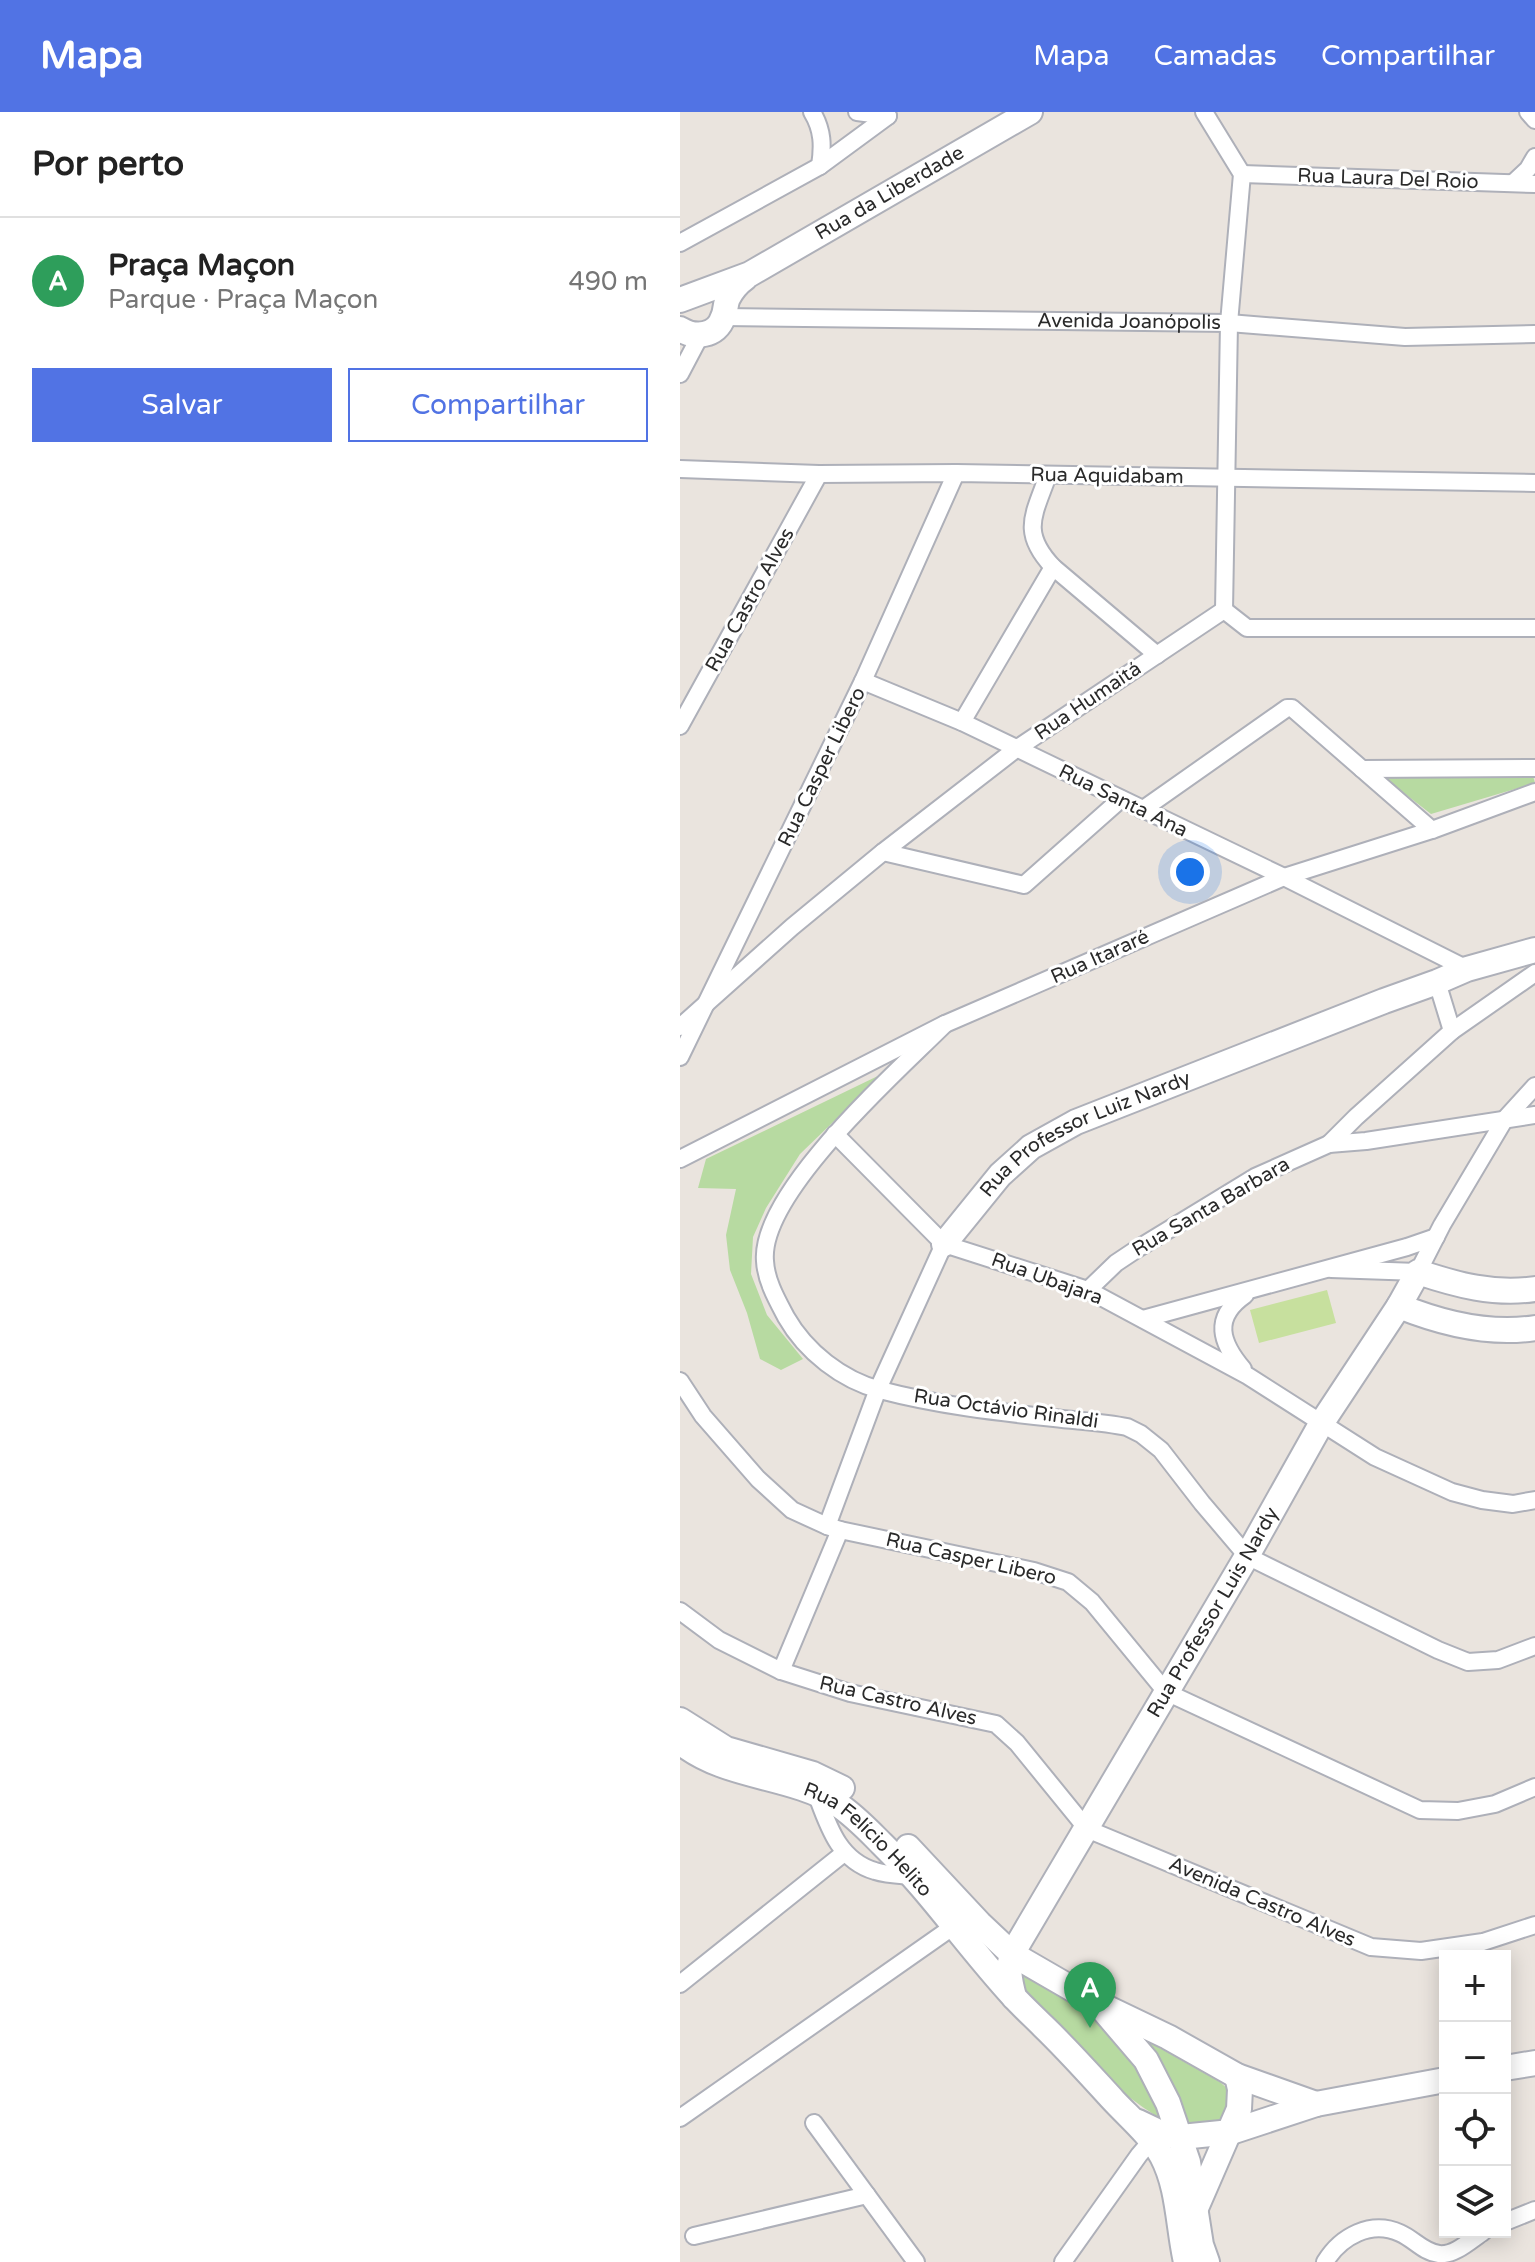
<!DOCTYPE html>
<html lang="pt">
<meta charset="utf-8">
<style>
body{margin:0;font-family:"Varela Round",sans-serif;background:#f2f2f2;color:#222}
.controls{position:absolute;right:24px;bottom:24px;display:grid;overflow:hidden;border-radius:0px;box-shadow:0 4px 20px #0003}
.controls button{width:72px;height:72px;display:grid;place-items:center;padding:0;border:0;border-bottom:2px solid #e0e0e0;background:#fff;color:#222;font:40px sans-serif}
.you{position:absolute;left:510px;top:760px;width:28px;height:28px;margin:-20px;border:6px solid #fff;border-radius:50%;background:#1a73e8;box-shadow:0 0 0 12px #1a73e833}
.badge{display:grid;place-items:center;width:52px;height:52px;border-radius:50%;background:#5173e4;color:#fff;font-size:26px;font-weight:700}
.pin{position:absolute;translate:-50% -66px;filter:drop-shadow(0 2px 4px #0008)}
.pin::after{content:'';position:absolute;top:42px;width:28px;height:24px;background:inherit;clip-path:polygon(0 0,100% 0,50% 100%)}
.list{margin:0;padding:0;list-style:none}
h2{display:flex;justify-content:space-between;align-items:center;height:104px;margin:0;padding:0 32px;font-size:34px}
h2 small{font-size:26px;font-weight:400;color:#767676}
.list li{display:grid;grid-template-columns:52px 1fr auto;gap:24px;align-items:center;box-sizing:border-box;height:128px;padding:0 32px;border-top:2px solid #e0e0e0}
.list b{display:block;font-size:30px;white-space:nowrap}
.list p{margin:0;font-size:26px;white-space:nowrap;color:#767676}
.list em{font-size:26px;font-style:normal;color:#767676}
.actions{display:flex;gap:16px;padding:24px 32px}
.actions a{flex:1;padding:18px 0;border:2px solid #5173e4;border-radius:0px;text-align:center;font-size:28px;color:#5173e4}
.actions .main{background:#5173e4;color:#fff}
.icon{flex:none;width:44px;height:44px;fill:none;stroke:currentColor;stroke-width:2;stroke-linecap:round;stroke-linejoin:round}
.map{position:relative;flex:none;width:855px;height:2150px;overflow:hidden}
header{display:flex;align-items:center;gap:48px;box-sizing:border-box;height:112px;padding:0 40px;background:#5173e4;color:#fff}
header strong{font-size:38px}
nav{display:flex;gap:44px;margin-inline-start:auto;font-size:28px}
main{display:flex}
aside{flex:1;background:#fff}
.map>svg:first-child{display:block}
.green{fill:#b7daa1}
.pitch{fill:#c7e09e}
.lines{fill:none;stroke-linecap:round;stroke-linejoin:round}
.street-casing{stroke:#aeb0b9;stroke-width:20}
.secondary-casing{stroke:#aeb0b9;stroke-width:28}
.street{stroke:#fff;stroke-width:16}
.secondary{stroke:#fff;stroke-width:24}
.labels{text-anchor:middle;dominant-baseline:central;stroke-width:6;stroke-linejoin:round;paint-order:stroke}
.street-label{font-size:20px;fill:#2a2a2a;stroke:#fff}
</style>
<header>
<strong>Mapa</strong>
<nav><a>Mapa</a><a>Camadas</a><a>Compartilhar</a></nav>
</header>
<main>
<aside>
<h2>Por perto<small></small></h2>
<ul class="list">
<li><span class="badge" style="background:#2e9e5b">A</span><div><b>Praça Maçon</b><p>Parque · Praça Maçon</p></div><em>490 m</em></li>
</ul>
<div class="actions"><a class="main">Salvar</a><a>Compartilhar</a></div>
</aside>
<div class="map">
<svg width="855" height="2150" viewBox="0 0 855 2150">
<rect width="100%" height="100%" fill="#eae4de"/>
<!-- green -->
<g class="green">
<path d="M702 664H853L855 671 751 702Z"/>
<path d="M204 961 120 1042 86 1096 73 1125 71 1162 87 1203 123 1247 101 1258 80 1247 67 1201 50 1158 46 1123 56 1077 18 1076 26 1047Z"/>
<path d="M340 1857 540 1970 551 1980 550 2005 539 2010 510 2013 478 2005 464 1996 438 1977 343 1882Z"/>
</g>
<!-- pitch -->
<path class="pitch" d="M647 1178 656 1211 579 1231 570 1198Z"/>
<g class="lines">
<defs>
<g id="street">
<path d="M132 0C143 18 143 34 140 54"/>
<path d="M177 0 208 4"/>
<path d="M524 0 562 62 549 211 544 498"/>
<path d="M848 0 855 8"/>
<path d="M562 62 855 72"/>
<path d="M833 71 848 57 855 45"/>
<path d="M0 131 140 54 208 4"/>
<path id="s1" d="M43 205 549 211 725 225 855 222"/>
<path d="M0 262 20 224"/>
<path d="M0 357 139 362 276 361 855 371"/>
<path d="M368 363C354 403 340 420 373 455L477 543"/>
<path d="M544 498 567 516H855"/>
<path d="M183 569 282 610 604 765 787 857"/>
<path d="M282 610 373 455"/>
<path d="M0 614 139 362"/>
<path d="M682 657 855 656"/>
<path d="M462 698 607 596H612L752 718"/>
<path d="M203 740 344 773 441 687"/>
<path d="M757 870 772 919"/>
<path d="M265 912C218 959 79 1081 85 1149 86 1169 97 1188 106 1205 126 1240 162 1268 200 1278 257 1293 316 1300 374 1306 398 1309 423 1310 447 1315L461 1322 481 1338 522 1391 567 1444 758 1538 788 1550 818 1548 855 1534"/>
<path d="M0 915 112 815 203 740 336 637 544 498"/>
<path d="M0 945 183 569 276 361"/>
<path d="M155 1022 264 1132 408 1178 568 1264 695 1345 772 1380 802 1388 833 1392 855 1388"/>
<path d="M649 1032 676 1005 772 919 855 861"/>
<path d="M0 1047 265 912 604 765 752 718 855 680"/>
<path d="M651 1157 738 1160 762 1113 825 1007 855 974"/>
<path d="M408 1178 436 1151 457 1137 575 1065 649 1032 686 1029 855 1003"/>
<path d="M463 1207 727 1135 756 1125"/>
<path d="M563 1257C541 1231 532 1206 565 1183"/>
<path d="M0 1269 23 1304 78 1367 112 1398 147 1414 160 1418 354 1459 388 1470 412 1490 486 1580 740 1698 778 1699 815 1692 855 1675"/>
<path d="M147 1414 198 1277 264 1132"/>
<path d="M0 1499 39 1528 101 1559 170 1581 316 1612 337 1631 407 1717 691 1835 741 1839 803 1830 855 1813"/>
<path d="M101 1559 160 1418"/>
<path d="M136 1681C148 1713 158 1748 195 1759 207 1763 221 1763 233 1764"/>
<path d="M0 1872 164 1741"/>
<path d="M0 2006 274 1814"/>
<path d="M134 2011 236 2150"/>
<path d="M825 2110 855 2098"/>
<path d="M14 2124 187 2083"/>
<path d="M383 2150 459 2043 471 2029"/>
<path d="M645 2150C661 2124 691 2108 720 2121 734 2127 743 2140 759 2142 774 2144 791 2128 803 2120"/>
</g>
<g id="secondary">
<path id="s2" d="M0 188 70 162 350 0"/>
<path d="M0 217C14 226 37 225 43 205 46 199 45 192 48 186 52 178 58 171 65 166"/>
<path id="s3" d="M264 1132 320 1063 351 1035 396 1010 704 889 757 870 787 857 855 838"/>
<path d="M719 1194C761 1211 810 1223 855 1216"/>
<path d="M0 1608 46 1637 133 1662 162 1676"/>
<path id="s4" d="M0 1630C46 1667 108 1662 157 1692 174 1703 188 1718 202 1732 250 1779 288 1835 333 1884 342 1894 353 1904 363 1914 388 1938 411 1964 434 1989 450 2006 470 2023 482 2044 499 2076 498 2115 506 2150"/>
<path d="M228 1735 300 1812 332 1842 415 1890 488 1925 557 1964 636 1992"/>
<path id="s5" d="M334 1885C330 1869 327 1858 332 1842L567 1444 641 1312 719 1194 738 1160C777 1173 814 1183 855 1177"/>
<path d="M425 1900 466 1948 488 1991 508 2050 521 2133 527 2150"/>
<path d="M825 1956 855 1951"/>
<path d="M458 2010 481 2021 501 2025 551 2020 636 1992 765 1968"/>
<path d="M516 2096 559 1997 560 1977 557 1964"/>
</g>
</defs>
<!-- street casing -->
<use href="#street" class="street-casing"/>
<!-- secondary casing -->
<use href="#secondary" class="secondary-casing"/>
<!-- street -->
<use href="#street" class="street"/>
<!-- secondary -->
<use href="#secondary" class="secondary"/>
</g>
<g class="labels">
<!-- street labels -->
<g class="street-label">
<text transform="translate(708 67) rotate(2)">Rua Laura Del Roio</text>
<text stroke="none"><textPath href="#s2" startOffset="236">Rua da Liberdade</textPath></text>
<text stroke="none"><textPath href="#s1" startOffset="406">Avenida Joanópolis</textPath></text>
<text transform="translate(427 364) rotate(1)">Rua Aquidabam</text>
<text transform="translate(70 488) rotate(-61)">Rua Castro Alves</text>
<text transform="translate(408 589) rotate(-34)">Rua Humaitá</text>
<text transform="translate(142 655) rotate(-64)">Rua Casper Libero</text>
<text transform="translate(443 689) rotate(26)">Rua Santa Ana</text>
<text transform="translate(420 845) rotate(-24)">Rua Itararé</text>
<text stroke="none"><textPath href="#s3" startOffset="184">Rua Professor Luiz Nardy</textPath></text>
<text transform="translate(531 1095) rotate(-30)">Rua Santa Barbara</text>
<text transform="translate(367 1167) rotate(20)">Rua Ubajara</text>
<text transform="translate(326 1297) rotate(8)">Rua Octávio Rinaldi</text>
<text transform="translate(291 1447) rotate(13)">Rua Casper Libero</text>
<text stroke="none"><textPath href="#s5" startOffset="440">Rua Professor Luis Nardy</textPath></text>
<text transform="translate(218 1589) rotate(13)">Rua Castro Alves</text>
<text stroke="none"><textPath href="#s4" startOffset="216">Rua Felício Helito</textPath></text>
<text transform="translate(582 1790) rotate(23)">Avenida Castro Alves</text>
</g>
</g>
</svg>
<div class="controls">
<button>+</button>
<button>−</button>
<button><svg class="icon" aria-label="locate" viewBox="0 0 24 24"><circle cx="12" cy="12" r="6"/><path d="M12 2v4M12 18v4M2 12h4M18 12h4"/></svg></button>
<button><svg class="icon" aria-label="layers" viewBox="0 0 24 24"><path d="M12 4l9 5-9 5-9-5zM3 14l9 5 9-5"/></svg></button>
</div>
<div class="you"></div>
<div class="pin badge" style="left:410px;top:1916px;background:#2e9e5b">A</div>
</div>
</main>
